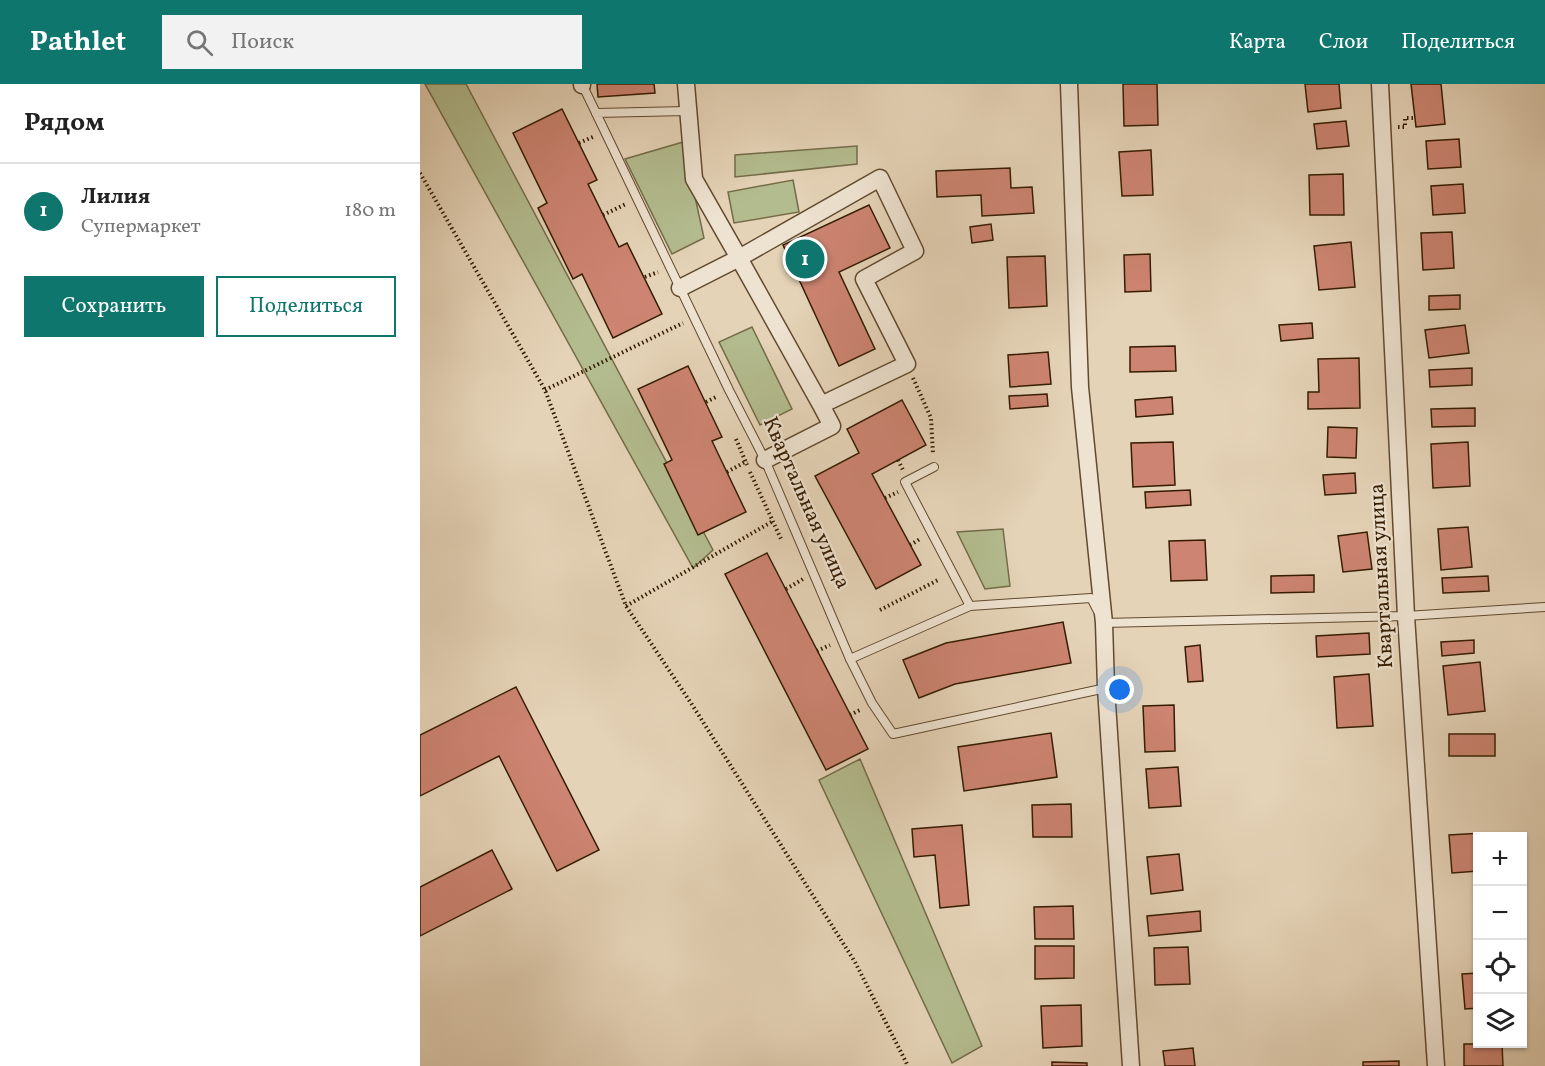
<!DOCTYPE html>
<html lang="ru">
<meta charset="utf-8">
<style>
body{margin:0;font-family:Vollkorn,serif;background:#f2f2f2;color:#222}
.controls{position:absolute;right:18px;bottom:18px;display:grid;overflow:hidden;border-radius:0px;box-shadow:0 2px 4px #0004}
.controls button{width:54px;height:54px;display:grid;place-items:center;padding:0;border:0;border-bottom:2px solid #e0e0e0;background:#fff;color:#222;font:30px sans-serif}
.you{position:absolute;left:700px;top:606px;width:21px;height:21px;margin:-15px;border:4px solid #fff;border-radius:50%;background:#1a73e8;box-shadow:0 0 0 9px #1a73e833}
.badge{display:grid;place-items:center;width:39px;height:39px;border-radius:50%;background:#0f766e;color:#fff;font-size:20px;font-weight:700}
.pin{position:absolute;translate:-50% -50%;border:3px solid #fff;box-shadow:0 2px 6px #0006}
.list{margin:0;padding:0;list-style:none}
h2{display:flex;justify-content:space-between;align-items:center;height:78px;margin:0;padding:0 24px;font-size:26px}
h2 small{font-size:20px;font-weight:400;color:#767676}
.list li{display:grid;grid-template-columns:39px 1fr auto;gap:18px;align-items:center;box-sizing:border-box;height:96px;padding:0 24px;border-top:2px solid #e0e0e0}
.list b{display:block;font-size:22px;white-space:nowrap}
.list p{margin:0;font-size:20px;white-space:nowrap;color:#767676}
.list em{font-size:20px;font-style:normal;color:#767676}
.actions{display:flex;gap:12px;padding:18px 24px}
.actions a{flex:1;padding:14px 0;border:2px solid #0f766e;border-radius:0px;text-align:center;font-size:21px;color:#0f766e}
.actions .main{background:#0f766e;color:#fff}
.icon{flex:none;width:33px;height:33px;fill:none;stroke:currentColor;stroke-width:2;stroke-linecap:round;stroke-linejoin:round}
.map{position:relative;flex:none;width:1125px;height:982px;overflow:hidden}
header{display:flex;align-items:center;gap:36px;box-sizing:border-box;height:84px;padding:0 30px;background:#0f766e;color:#fff}
header strong{font-size:28px}
nav{display:flex;gap:33px;margin-inline-start:auto;font-size:21px}
.search{width:420px;height:54px;background:#f2f2f2;display:flex;align-items:center;gap:15px;box-sizing:border-box;padding:0 21px;border-radius:0px;color:#767676;font-size:22px}
main{display:flex}
aside{flex:1;background:#fff}
.map>svg:first-child{display:block}
.green{fill:#b3bc8f;stroke:#746c48;stroke-width:1.5}
.building{fill:#cd8472;stroke:#351c00;stroke-width:1.5}
.lines{fill:none;stroke-linecap:round;stroke-linejoin:round}
.lane-casing{stroke:#614a2e;stroke-width:10}
.street-casing{stroke:#614a2e;stroke-width:19}
.path{stroke:#351c00;stroke-width:4;stroke-dasharray:1.5 3;stroke-linecap:butt}
.lane{stroke:#eee2d0;stroke-width:8}
.street{stroke:#eee2d0;stroke-width:16}
.labels{text-anchor:middle;dominant-baseline:central;stroke-width:4.5;stroke-linejoin:round;paint-order:stroke}
.street-label{font-size:21px;fill:#351c00;stroke:#eee2d0}
</style>
<header>
<strong>Pathlet</strong>
<div class="search"><svg class="icon" aria-label="search" viewBox="0 0 24 24"><circle cx="10" cy="10" r="6"/><path d="M15 15l6 6"/></svg>Поиск</div>
<nav><a>Карта</a><a>Слои</a><a>Поделиться</a></nav>
</header>
<main>
<aside>
<h2>Рядом<small></small></h2>
<ul class="list">
<li><span class="badge">1</span><div><b>Лилия</b><p>Супермаркет</p></div><em>180 m</em></li>
</ul>
<div class="actions"><a class="main">Сохранить</a><a>Поделиться</a></div>
</aside>
<div class="map">
<svg width="1125" height="982" viewBox="0 0 1125 982">
<rect width="100%" height="100%" fill="#e5d3b7"/>
<filter id="stains"><feTurbulence type="fractalNoise" baseFrequency=".00333" numOctaves="4"/><feColorMatrix values="0 0 0 0 .2 0 0 0 0 .09 0 0 0 0 .02 0 0 0 .5 -.17"/></filter>
<radialGradient id="worn" r=".72"><stop offset=".6" stop-color="#630" stop-opacity="0"/><stop offset="1" stop-color="#630" stop-opacity=".3"/></radialGradient>
<!-- green -->
<g class="green">
<path d="M5 0H46L293 466 273 484Z"/>
<path d="M263 58 284 154 252 170 205 75Z"/>
<path d="M437 62V80L315 93V71Z"/>
<path d="M373 96 379 128 314 139 308 108Z"/>
<path d="M332 243 372 325 340 341 299 258Z"/>
<path d="M583 445 590 502 565 505 537 448Z"/>
<path d="M440 675 562 962 532 979 399 696Z"/>
</g>
<!-- building -->
<g class="building">
<path d="M177 0H234L235 9 178 13Z"/>
<path d="M703 0H737L738 41 704 42Z"/>
<path d="M885 0H919L921 24 888 28Z"/>
<path d="M991 0H1021L1025 40 996 43Z"/>
<path d="M142 25 177 96 168 100 199 163 207 159 242 230 193 254 162 190 153 195 118 124 127 119 93 49Z"/>
<path d="M926 37 929 62 897 65 894 40Z"/>
<path d="M1039 55 1041 83 1008 85 1006 57Z"/>
<path d="M731 66 733 111 702 112 699 68Z"/>
<path d="M590 84 591 104 612 103 614 129 562 132 561 111 517 113 516 87Z"/>
<path d="M923 90 924 131H890L889 91Z"/>
<path d="M1043 100 1045 129 1013 131 1011 102Z"/>
<path d="M449 121 470 164 419 188 455 265 419 282 363 161Z"/>
<path d="M571 140 573 156 552 159 550 143Z"/>
<path d="M1032 148 1034 184 1003 186 1001 149Z"/>
<path d="M931 158 935 203 899 206 894 162Z"/>
<path d="M730 170 731 207 705 208 704 171Z"/>
<path d="M625 172 627 222 589 224 587 173Z"/>
<path d="M1040 211V225L1009 226V212Z"/>
<path d="M892 239 893 254 861 257 859 241Z"/>
<path d="M1045 241 1049 269 1009 274 1005 246Z"/>
<path d="M755 262 756 287 710 288V263Z"/>
<path d="M628 268 631 300 590 303 588 271Z"/>
<path d="M939 274 940 324 888 325V308H899L898 275Z"/>
<path d="M268 282 302 353 292 357 326 428 278 451 244 380 252 376 218 305Z"/>
<path d="M1052 284V301L1010 303 1009 286Z"/>
<path d="M627 310 628 322 590 325 589 312Z"/>
<path d="M752 313 753 330 716 333 715 316Z"/>
<path d="M482 316 506 361 452 390 501 481 456 505 395 392 439 369 427 345Z"/>
<path d="M1055 324V342L1012 343 1011 325Z"/>
<path d="M908 343 937 344 936 374 907 373Z"/>
<path d="M753 358 755 401 713 403 711 359Z"/>
<path d="M1048 358 1050 402 1013 404 1011 360Z"/>
<path d="M935 389 936 409 905 411 903 391Z"/>
<path d="M770 406 771 421 726 424 725 408Z"/>
<path d="M1048 443 1052 483 1021 486 1018 445Z"/>
<path d="M947 448 952 485 923 488 918 452Z"/>
<path d="M785 456 787 496 751 497 749 457Z"/>
<path d="M347 469 448 665 406 686 305 490Z"/>
<path d="M894 491V508L851 509V492Z"/>
<path d="M1068 492 1069 507 1023 509 1022 494Z"/>
<path d="M643 538 651 579 535 600 499 614 483 576 526 559Z"/>
<path d="M949 549 950 570 897 573 896 552Z"/>
<path d="M1054 556V569L1022 572 1021 558Z"/>
<path d="M780 561 783 597 768 598 765 563Z"/>
<path d="M1060 578 1065 627 1028 631 1023 582Z"/>
<path d="M949 590 953 642 917 644 914 593Z"/>
<path d="M96 603 179 766 137 787 79 672 0 712V651Z"/>
<path d="M754 621 755 667 725 668 723 622Z"/>
<path d="M631 649 637 693 544 707 538 663Z"/>
<rect x="1029" y="650" width="46" height="22"/>
<path d="M758 683 761 722 729 724 726 685Z"/>
<path d="M651 720 652 753H613L612 721Z"/>
<path d="M542 741 549 821 520 824 515 771 494 773 492 745Z"/>
<path d="M1063 749V752H1058V787L1032 789 1029 751Z"/>
<path d="M72 766 92 805 0 852V803Z"/>
<path d="M759 770 763 806 731 810 727 773Z"/>
<path d="M653 822 654 855H615L614 823Z"/>
<path d="M780 827 781 847 729 852 727 832Z"/>
<path d="M615 862H654V894L615 895Z"/>
<path d="M768 863 770 900 735 901 734 864Z"/>
<path d="M1058 889V924L1045 925 1042 890Z"/>
<path d="M661 921 662 962 623 964 621 922Z"/>
<path d="M1044 960H1082L1083 982H1044Z"/>
<path d="M773 964 775 982H745L743 967Z"/>
<path d="M979 977V982H943V978Z"/>
<path d="M632 978 667 979V982H632Z"/>
</g>
<g class="lines">
<defs>
<g id="lane">
<path d="M162 0 176 29"/>
<path d="M267 27 176 29 309 306 345 376 430 575 550 522 671 514 684 539 986 532 1125 523"/>
<path d="M514 383 485 398 550 522"/>
<path d="M430 575 452 619 473 650 686 604"/>
</g>
<g id="street">
<path d="M162 0V1"/>
<path d="M649 0 660 303 684 539 686 604 711 982"/>
<path d="M960 0 986 532 1016 982"/>
<path d="M260 204 319 174 274 95 266 0"/>
<path d="M345 376 412 342 401 321 487 280 444 195 495 167 460 94 319 174 401 321"/>
</g>
</defs>
<!-- lane casing -->
<use href="#lane" class="lane-casing"/>
<!-- street casing -->
<use href="#street" class="street-casing"/>
<!-- path -->
<g class="path">
<path d="M978 43H985V34H995"/>
<path d="M159 59 175 52"/>
<path d="M0 89 125 306 206 522 271 619 435 878 488 982"/>
<path d="M183 131 206 120"/>
<path d="M225 193 238 188"/>
<path d="M493 294 511 334 513 370"/>
<path d="M125 306 263 239"/>
<path d="M286 318 298 312"/>
<path d="M316 355 327 381"/>
<path d="M478 376 483 386"/>
<path d="M307 388 327 377"/>
<path d="M330 388 361 455"/>
<path d="M465 414 478 408"/>
<path d="M490 461 500 455"/>
<path d="M366 505 383 495"/>
<path d="M206 522 353 437"/>
<path d="M460 526 520 495"/>
<path d="M397 567 410 561"/>
<path d="M430 631 440 626"/>
</g>
<!-- lane -->
<use href="#lane" class="lane"/>
<!-- street -->
<use href="#street" class="street"/>
</g>
<g class="labels">
<!-- street labels -->
<g class="street-label">
<text transform="translate(386 419) rotate(66)">Квартальная улица</text>
<text transform="translate(962 492) rotate(-93)">Квартальная улица</text>
</g>
</g>
<rect width="100%" height="100%" filter="url(#stains)"/>
<rect width="100%" height="100%" fill="url(#worn)"/>
</svg>
<div class="controls">
<button>+</button>
<button>−</button>
<button><svg class="icon" aria-label="locate" viewBox="0 0 24 24"><circle cx="12" cy="12" r="6"/><path d="M12 2v4M12 18v4M2 12h4M18 12h4"/></svg></button>
<button><svg class="icon" aria-label="layers" viewBox="0 0 24 24"><path d="M12 4l9 5-9 5-9-5zM3 14l9 5 9-5"/></svg></button>
</div>
<div class="you"></div>
<div class="pin badge" style="left:385px;top:175px">1</div>
</div>
</main>
